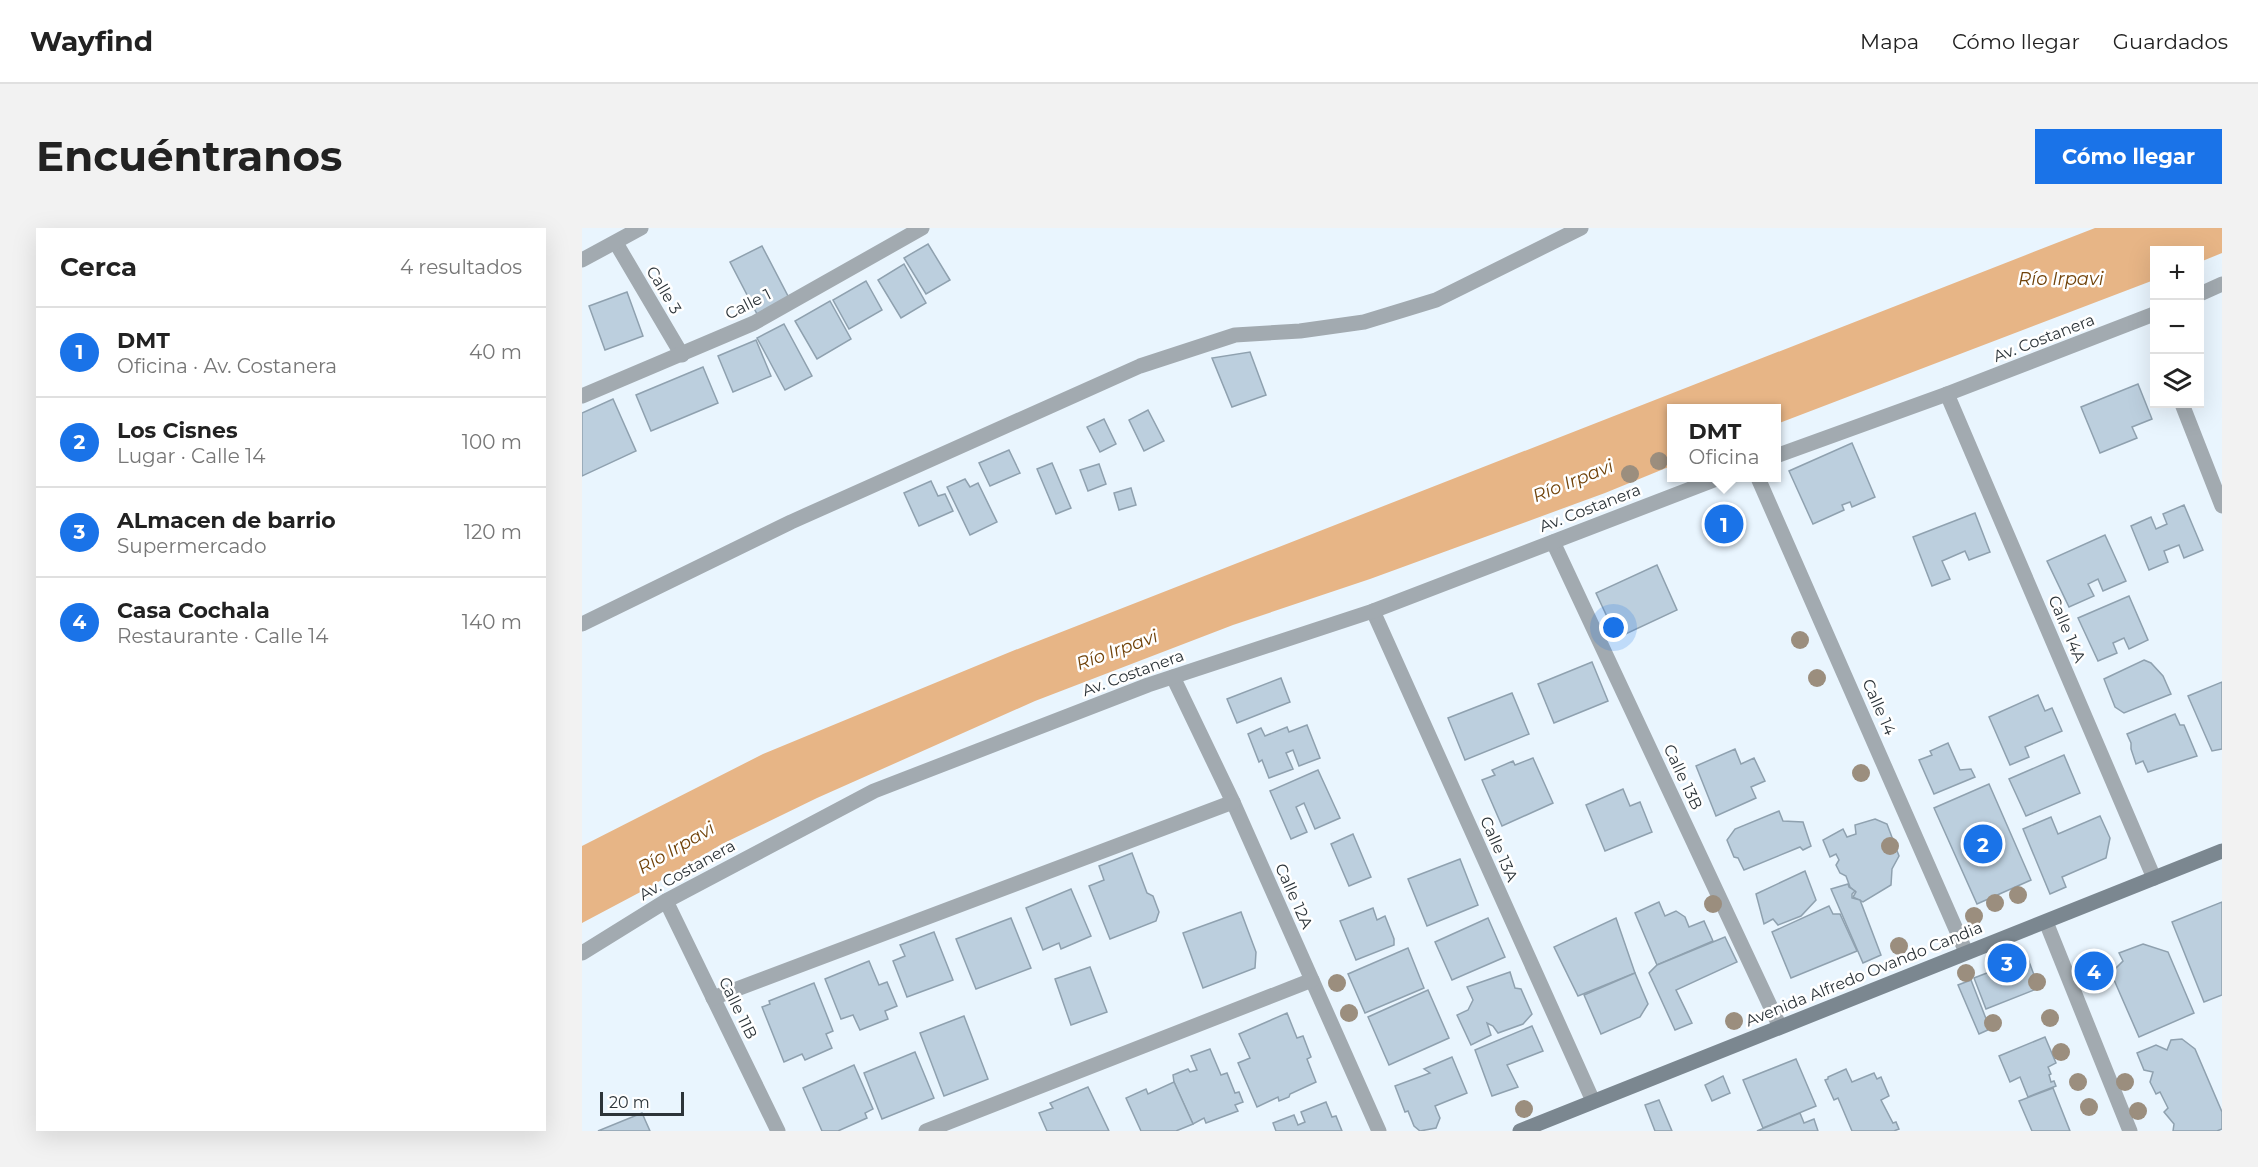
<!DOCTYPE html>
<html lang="es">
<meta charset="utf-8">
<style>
body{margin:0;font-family:Montserrat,sans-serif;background:#f2f2f2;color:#222}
.controls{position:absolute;right:18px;top:18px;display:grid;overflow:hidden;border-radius:0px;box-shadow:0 6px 24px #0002}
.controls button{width:54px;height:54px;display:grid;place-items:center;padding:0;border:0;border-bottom:2px solid #e0e0e0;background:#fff;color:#222;font:30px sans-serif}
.scale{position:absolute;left:18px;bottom:15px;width:84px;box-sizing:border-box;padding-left:6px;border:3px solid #2c3439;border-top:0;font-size:16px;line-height:21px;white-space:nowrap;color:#2c3439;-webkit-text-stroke:4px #fff;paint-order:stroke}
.you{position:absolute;left:1032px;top:400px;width:21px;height:21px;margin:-15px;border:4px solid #fff;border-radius:50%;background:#1a73e8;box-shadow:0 0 0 9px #1a73e833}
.badge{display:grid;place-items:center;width:39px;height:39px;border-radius:50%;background:#1a73e8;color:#fff;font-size:20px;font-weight:700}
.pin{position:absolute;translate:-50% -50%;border:3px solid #fff;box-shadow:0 2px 6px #0006}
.popup{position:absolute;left:1085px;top:176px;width:114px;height:78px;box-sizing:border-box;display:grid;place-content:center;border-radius:0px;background:#fff;filter:drop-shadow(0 2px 4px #0005);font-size:20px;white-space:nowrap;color:#767676}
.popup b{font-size:22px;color:#222}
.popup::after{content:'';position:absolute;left:50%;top:100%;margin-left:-12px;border:12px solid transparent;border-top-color:#fff}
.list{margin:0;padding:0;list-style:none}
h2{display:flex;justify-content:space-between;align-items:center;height:78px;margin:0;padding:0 24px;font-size:26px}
h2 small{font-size:20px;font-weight:400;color:#767676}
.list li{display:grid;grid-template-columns:39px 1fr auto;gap:18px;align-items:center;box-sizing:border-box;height:90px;padding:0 24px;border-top:2px solid #e0e0e0}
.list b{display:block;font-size:22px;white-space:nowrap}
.list p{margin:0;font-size:20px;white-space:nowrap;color:#767676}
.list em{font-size:20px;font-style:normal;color:#767676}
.icon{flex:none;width:33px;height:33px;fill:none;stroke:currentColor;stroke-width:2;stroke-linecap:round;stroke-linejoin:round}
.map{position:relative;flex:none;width:1640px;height:903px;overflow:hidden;border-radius:0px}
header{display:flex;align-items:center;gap:36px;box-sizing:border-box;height:84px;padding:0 30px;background:#fff;border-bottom:2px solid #e0e0e0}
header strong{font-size:28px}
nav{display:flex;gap:33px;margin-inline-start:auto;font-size:21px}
.intro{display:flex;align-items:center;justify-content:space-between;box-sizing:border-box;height:144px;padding:0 36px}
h1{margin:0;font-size:42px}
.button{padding:15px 27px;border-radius:0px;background:#1a73e8;color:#fff;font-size:21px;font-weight:700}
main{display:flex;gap:36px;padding:0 36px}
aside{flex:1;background:#fff;border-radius:0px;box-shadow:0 6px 24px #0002}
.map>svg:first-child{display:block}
.water{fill:#e7b586}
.building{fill:#bccfde;stroke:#8fa1af;stroke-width:1.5}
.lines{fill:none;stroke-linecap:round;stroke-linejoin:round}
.service{stroke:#a2aab0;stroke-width:15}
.minor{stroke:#a2aab0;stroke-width:15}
.tertiary{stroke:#a2aab0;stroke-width:15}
.secondary{stroke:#7b8790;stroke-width:15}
.tree{fill:#9b8e7e}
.labels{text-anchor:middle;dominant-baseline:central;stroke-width:5;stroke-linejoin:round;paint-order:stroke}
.street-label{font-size:16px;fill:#2c3439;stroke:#fff}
.water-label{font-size:18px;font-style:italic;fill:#71430a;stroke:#fff}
</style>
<header>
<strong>Wayfind</strong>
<nav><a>Mapa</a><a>Cómo llegar</a><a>Guardados</a></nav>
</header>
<div class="intro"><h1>Encuéntranos</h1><a class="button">Cómo llegar</a></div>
<main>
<aside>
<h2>Cerca<small>4 resultados</small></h2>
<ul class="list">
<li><span class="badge">1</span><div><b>DMT</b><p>Oficina · Av. Costanera</p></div><em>40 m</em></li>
<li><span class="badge">2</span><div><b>Los Cisnes</b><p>Lugar · Calle 14</p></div><em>100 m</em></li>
<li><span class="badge">3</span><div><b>ALmacen de barrio</b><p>Supermercado</p></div><em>120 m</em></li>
<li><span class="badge">4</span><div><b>Casa Cochala</b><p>Restaurante · Calle 14</p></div><em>140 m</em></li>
</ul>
</aside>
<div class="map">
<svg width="1640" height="903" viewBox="0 0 1640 903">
<rect width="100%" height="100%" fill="#e9f5fe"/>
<!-- water -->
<path class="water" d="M1513 0H1640V25L1618 34V22H1572V52L1195 196 1194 180H1090L1089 238 1023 265 788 351 651 397 453 473 235 570 140 616 66 660 0 695V618L181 526 428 424Z"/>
<!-- building -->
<g class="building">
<path d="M346 16 368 52 344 66 322 30Z"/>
<path d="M180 18 207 70 175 86 148 34Z"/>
<path d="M322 36 344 75 319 90 296 52Z"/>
<path d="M284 53 300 82 267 101 251 72Z"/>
<path d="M45 64 61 108 23 122 7 78Z"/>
<path d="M248 73 269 111 235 131 213 93Z"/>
<path d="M202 96 230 148 203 162 175 110Z"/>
<path d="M174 112 189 148 151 164 136 128Z"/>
<path d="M668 124 684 167 650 179 630 130Z"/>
<path d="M121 139 136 175 69 203 54 167Z"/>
<path d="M1556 156 1570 191 1550 199 1555 210 1518 225 1499 179Z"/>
<path d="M31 171 54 223 0 248V185Z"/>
<path d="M566 182 582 213 562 223 547 192Z"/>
<path d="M522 191 534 216 518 224 505 199Z"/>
<path d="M1270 215 1293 269 1270 279 1268 274 1260 277 1262 282 1231 296 1207 243Z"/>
<path d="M427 222 438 245 408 258 397 235Z"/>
<path d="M470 235 489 280 474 286 455 241Z"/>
<path d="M517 236 524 256 506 263 498 242Z"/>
<path d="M383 251 388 259 396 255 415 294 388 307 365 259Z"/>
<path d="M349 253 356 268 363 266 371 283 337 298 322 265Z"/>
<path d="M549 260 554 277 537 282 532 265Z"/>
<path d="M1602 277 1621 322 1602 330 1597 317 1582 323 1586 334 1567 342 1549 298 1569 289 1574 301 1585 296 1581 286Z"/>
<path d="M1393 285 1408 324 1387 332 1383 323 1360 333 1368 351 1350 358 1331 309Z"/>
<path d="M1523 307 1544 353 1521 363 1516 351 1506 356 1512 368 1487 379 1465 333Z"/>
<path d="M1075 337 1095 382 1035 410 1014 365Z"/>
<path d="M1547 368 1566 412 1547 421 1542 410 1531 415 1535 425 1516 433 1496 390Z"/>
<path d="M1562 432 1569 435 1581 448 1589 466 1542 485 1533 479 1522 451Z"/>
<path d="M1010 434 1026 473 972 495 956 456Z"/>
<path d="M699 450 708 474 655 495 645 471Z"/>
<path d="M1640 454V521L1630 523 1606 468Z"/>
<path d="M930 465 947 506 883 532 866 490Z"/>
<path d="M1456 467 1463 483 1470 480 1480 503 1443 519 1447 529 1428 537 1407 489Z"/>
<path d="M1593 486 1598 497H1602L1615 528 1566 544 1561 533 1554 536 1549 521V515L1545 506Z"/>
<path d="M725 497 738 530 717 538 711 522 704 525 711 541 687 550 680 532 677 534 666 506 679 500 683 508 705 499 707 504Z"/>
<path d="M1366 515 1378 542 1389 541 1393 549 1352 566 1337 532 1350 527 1348 523Z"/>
<path d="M1153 521 1159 536 1172 530 1183 553 1169 559 1174 570 1134 588 1114 538Z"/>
<path d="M1482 527 1498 565 1444 588 1427 551Z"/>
<path d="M951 530 971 575 920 598 900 552 913 547 910 542 931 533 933 537Z"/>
<path d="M736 542 758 590 733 601 722 575 714 579 725 604 709 611 688 563Z"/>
<path d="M1407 556 1449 652 1395 676 1352 580Z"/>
<path d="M1041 561 1048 578 1058 574 1070 604 1023 623 1004 577Z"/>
<path d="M1197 583 1201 593 1221 594 1229 618 1221 622 1218 619 1162 642 1156 630 1152 629 1145 612 1153 601Z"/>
<path d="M1518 588 1528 610 1524 630 1480 649 1484 659 1468 666 1441 601 1469 589 1476 606Z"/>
<path d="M1293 591 1305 596 1317 628 1310 641 1309 657 1281 674 1271 669 1274 664 1268 659 1264 648 1258 645 1254 637 1257 632 1254 626 1248 629 1241 612 1261 601 1265 609 1274 606 1273 597Z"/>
<path d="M771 606 789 649 767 658 749 616Z"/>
<path d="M550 625 565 665 571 668 577 684 574 693 528 711 507 658 522 652 517 638Z"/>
<path d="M878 631 896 677 845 698 826 651Z"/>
<path d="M1223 643 1234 672 1219 688 1196 697 1191 691 1182 696 1174 666Z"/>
<path d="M1266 656 1267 659 1273 663 1270 666V670L1278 672 1299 727 1281 735 1249 661Z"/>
<path d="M489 661 509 708 479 721 477 715 461 722 444 680Z"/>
<path d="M1077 674 1083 688 1094 683 1103 689 1107 699 1122 693 1131 713 1075 737 1053 685Z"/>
<path d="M1640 674V767L1622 774 1590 694Z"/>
<path d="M1247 678 1251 686H1258L1275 723 1209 750 1190 704Z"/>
<path d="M791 680 795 692 803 688 812 711V717L774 732 758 693Z"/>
<path d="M659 684 674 724 673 740 621 760 601 705Z"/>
<path d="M429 690 449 740 394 761 374 711Z"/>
<path d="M906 690 923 729 870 752 853 714Z"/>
<path d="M1034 690 1053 745 996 768 972 719Z"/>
<path d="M352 704 371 752 325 769 311 733 323 728 318 717Z"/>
<path d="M1143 709 1155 734 1094 762 1110 795 1093 802 1067 745 1075 737Z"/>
<path d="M1561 716 1586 724 1612 785 1557 809 1529 745 1541 733 1537 725Z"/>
<path d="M826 720 842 760 783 785 766 746Z"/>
<path d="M1441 731H1446L1457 760 1404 781 1392 750Z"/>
<path d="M287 733 297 757 305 754 315 778 303 783 306 791 278 802 271 787 259 791 243 751Z"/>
<path d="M508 739 525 784 489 797 473 751Z"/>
<path d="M928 744 933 760 939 761 950 786 941 796 916 805 911 798 905 795 909 807 889 817 875 787 886 782 891 772 885 759Z"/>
<path d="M1053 745 1066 776 1058 789 1019 806 1002 767Z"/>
<path d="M1389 752 1408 801 1397 806 1376 757Z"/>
<path d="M232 755 251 803 244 806 250 820 223 832 220 826 202 834 180 779 188 776 187 773Z"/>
<path d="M846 762 867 810 807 837 786 789Z"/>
<path d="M705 785 715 810 721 808 729 829 725 831 734 854 708 866 707 869 697 873 696 869 675 879 656 835 668 830 657 806Z"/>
<path d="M382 788 406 851 362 868 338 805Z"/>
<path d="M950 798 961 823 925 837 936 859 910 868 893 822Z"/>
<path d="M1463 809 1474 835 1466 839 1469 846 1467 847 1469 854 1472 853 1474 858 1446 869 1438 849 1428 854 1417 828Z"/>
<path d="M1600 811 1613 821 1640 884V901L1635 903H1591L1592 896 1582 884 1586 880 1578 864 1574 866 1568 854 1571 844 1562 842 1555 825 1574 817 1585 822 1589 812Z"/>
<path d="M628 821 639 847 645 845 653 865 657 864 661 874 653 877 656 883 624 895 622 890 611 896 592 854 591 847 606 841 608 844 615 842 609 828Z"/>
<path d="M333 824 352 870 300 891 282 845Z"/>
<path d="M870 829 885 865 853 878 858 890 854 900 838 903 832 898 826 883 823 884 813 858 848 845 842 841Z"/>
<path d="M1214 831 1234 878 1181 900 1161 852Z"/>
<path d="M272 837 291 881 283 885 285 890 256 903H240L221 860Z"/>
<path d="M1264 841 1270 854 1292 845 1295 851 1299 849 1307 868 1299 872 1311 895 1314 894 1317 901 1312 903H1270L1256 870 1252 872 1243 852 1246 851V849Z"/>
<path d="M1141 848 1148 865 1130 873 1123 857Z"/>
<path d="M592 854 611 896 594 903H559L544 870 564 861 566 866Z"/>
<path d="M506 859 527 903H465L457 885 471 880 468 875Z"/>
<path d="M1471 860 1488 903H1450L1437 873Z"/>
<path d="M1077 872 1090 903H1073L1063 877Z"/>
<path d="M744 874 750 889 754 888 760 903H694L691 895 712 887 716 897 723 894 719 884Z"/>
<path d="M60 885 68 903H16Z"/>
<path d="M1218 885 1222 895 1232 891 1236 903H1175Z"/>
</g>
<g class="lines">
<!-- service -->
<path class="service" d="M0 396 209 294 558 138 653 107 718 103 782 94 854 72 999 0"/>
<!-- minor -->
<g class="minor">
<path d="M34 15 100 127"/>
<path d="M1618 66 1640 56"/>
<path d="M1365 166 1572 650"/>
<path d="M1600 176 1640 278"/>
<path d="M1194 228 1365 166 1572 86"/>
<path d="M1176 250 1384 724"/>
<path d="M971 314 1198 799"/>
<path d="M791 383 1011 873"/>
<path d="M591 449 651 574 797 903"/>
<path d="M84 673 196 903"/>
<path d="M1464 694 1548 903"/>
<path d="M0 725 84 673 292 563 566 457 791 383 1137 250"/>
<path d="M131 770 651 574"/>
<path d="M344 903 730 752"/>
</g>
<!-- tertiary -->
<g class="tertiary">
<path d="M0 32 59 0"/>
<path d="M0 168 172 95 340 0"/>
</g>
<!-- secondary -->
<path class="secondary" d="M938 903 1640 623"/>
</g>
<!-- trees -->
<g class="tree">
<circle cx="1077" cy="233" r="9"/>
<circle cx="1048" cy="246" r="9"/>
<circle cx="1218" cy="412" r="9"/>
<circle cx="1235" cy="450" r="9"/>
<circle cx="1279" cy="545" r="9"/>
<circle cx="1308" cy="618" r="9"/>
<circle cx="1436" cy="667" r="9"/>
<circle cx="1413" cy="675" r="9"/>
<circle cx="1131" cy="676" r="9"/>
<circle cx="1392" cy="688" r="9"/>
<circle cx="1317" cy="718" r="9"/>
<circle cx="1384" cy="745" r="9"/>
<circle cx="1455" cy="754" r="9"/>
<circle cx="755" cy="755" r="9"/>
<circle cx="767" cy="785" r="9"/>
<circle cx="1468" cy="790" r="9"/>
<circle cx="1152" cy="793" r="9"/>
<circle cx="1411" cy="795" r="9"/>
<circle cx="1479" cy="824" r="9"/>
<circle cx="1496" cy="854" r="9"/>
<circle cx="1543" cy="854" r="9"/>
<circle cx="1507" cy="879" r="9"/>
<circle cx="942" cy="881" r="9"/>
<circle cx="1556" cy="883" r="9"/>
</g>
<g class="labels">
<!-- street labels -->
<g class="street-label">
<text transform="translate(82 62) rotate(59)">Calle 3</text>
<text transform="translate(166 76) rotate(-27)">Calle 1</text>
<text transform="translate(1462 110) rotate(-21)">Av. Costanera</text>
<text transform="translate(1008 280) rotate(-21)">Av. Costanera</text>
<text transform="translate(1485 401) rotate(67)">Calle 14A</text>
<text transform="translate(551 445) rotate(-20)">Av. Costanera</text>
<text transform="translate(1297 479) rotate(66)">Calle 14</text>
<text transform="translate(1101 549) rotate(65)">Calle 13B</text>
<text transform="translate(917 621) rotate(66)">Calle 13A</text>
<text transform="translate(105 642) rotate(-29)">Av. Costanera</text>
<text transform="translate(712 668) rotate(66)">Calle 12A</text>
<text transform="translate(1282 746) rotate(-22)">Avenida Alfredo Ovando Candia</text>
<text transform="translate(156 780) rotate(64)">Calle 11B</text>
</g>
<!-- water labels -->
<g class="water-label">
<text x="1479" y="51">Río Irpavi</text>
<text transform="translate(991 253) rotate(-22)">Río Irpavi</text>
<text transform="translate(535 422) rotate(-20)">Río Irpavi</text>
<text transform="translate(94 620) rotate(-30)">Río Irpavi</text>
</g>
</g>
</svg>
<div class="controls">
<button>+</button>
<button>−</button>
<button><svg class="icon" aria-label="layers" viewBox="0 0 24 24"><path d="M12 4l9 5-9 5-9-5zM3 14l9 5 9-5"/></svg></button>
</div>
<div class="scale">20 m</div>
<div class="you"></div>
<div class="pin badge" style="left:1142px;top:296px">1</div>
<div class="popup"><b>DMT</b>Oficina</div>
<div class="pin badge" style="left:1401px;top:616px">2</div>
<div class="pin badge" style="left:1425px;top:735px">3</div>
<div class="pin badge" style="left:1512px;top:743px">4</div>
</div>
</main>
